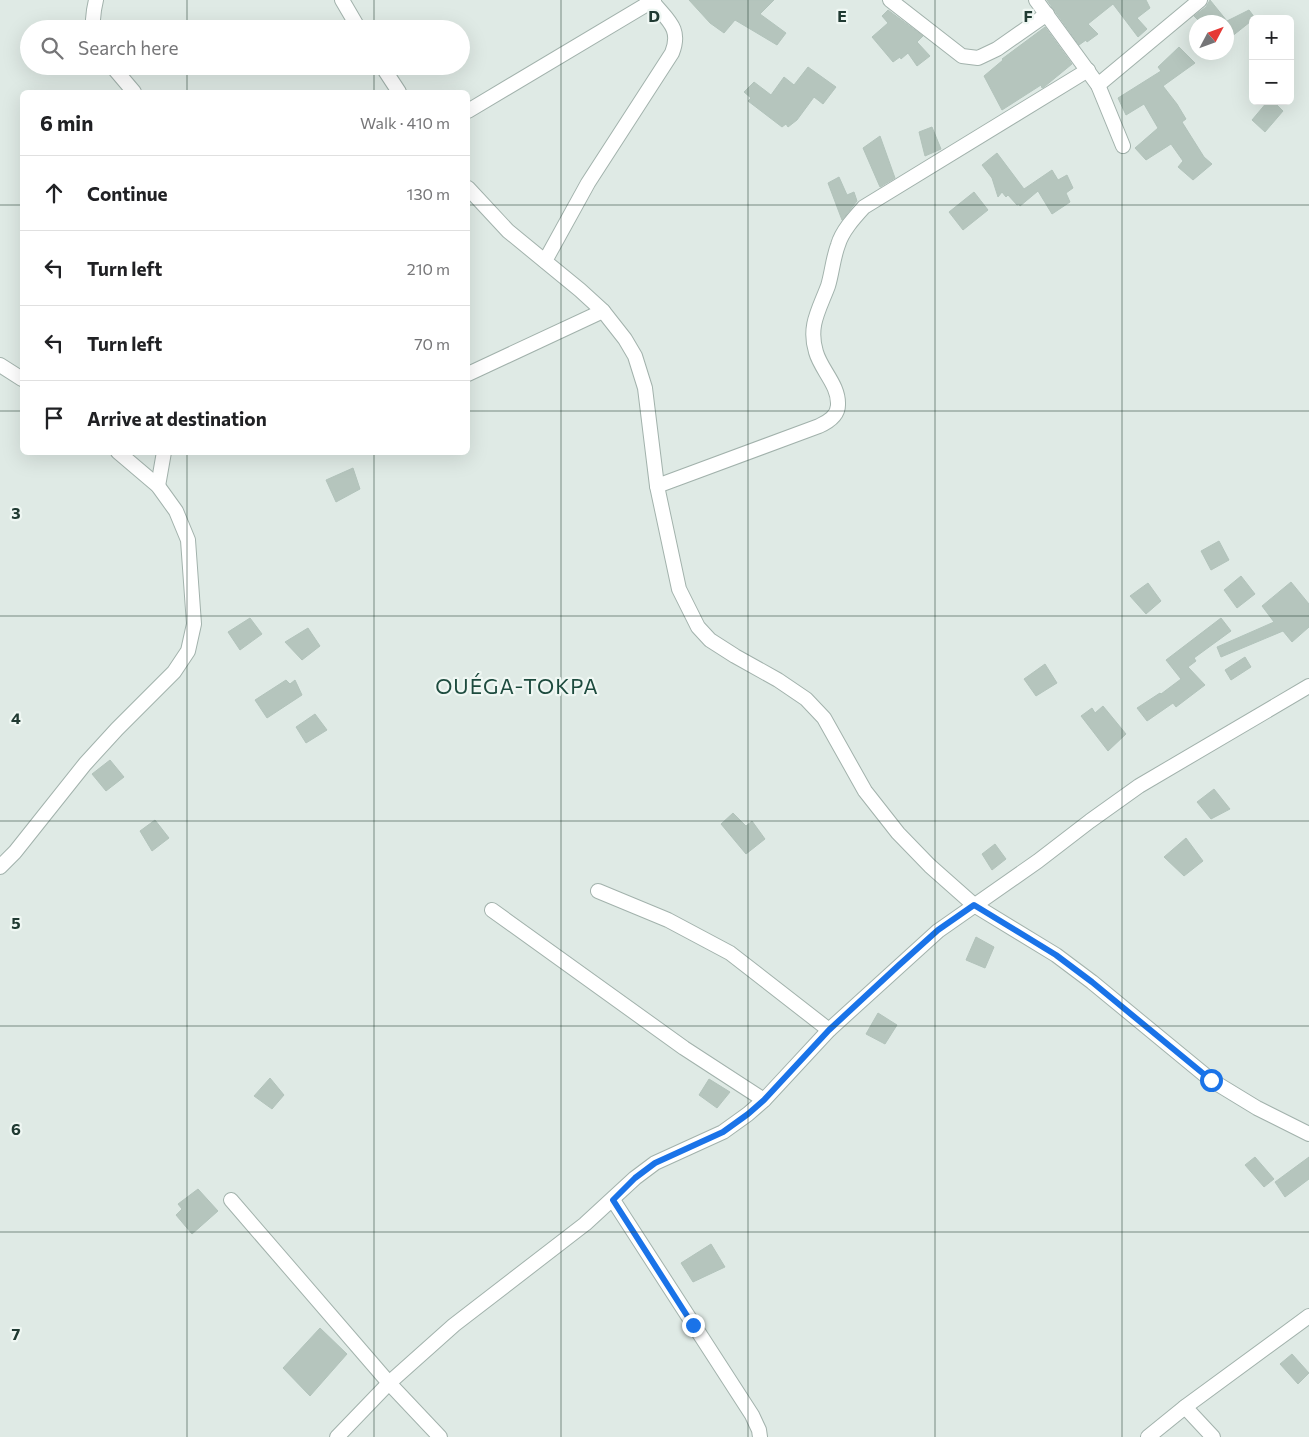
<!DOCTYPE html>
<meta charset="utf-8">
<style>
body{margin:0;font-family:Commissioner,sans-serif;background:#f2f2f2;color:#202124}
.controls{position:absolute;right:15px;top:15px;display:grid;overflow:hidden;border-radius:8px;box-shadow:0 5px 20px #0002}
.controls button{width:45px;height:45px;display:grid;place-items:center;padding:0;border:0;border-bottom:1px solid #e0e0e0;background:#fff;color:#202124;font:25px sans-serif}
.compass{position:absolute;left:1189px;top:15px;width:45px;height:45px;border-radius:50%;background:#fff;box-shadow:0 5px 20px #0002;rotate:49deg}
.stop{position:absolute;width:15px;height:15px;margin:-11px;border:4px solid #1a73e8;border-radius:50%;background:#fff}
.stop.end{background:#1a73e8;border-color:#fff;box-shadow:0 1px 5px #0008}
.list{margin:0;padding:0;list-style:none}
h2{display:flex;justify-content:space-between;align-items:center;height:65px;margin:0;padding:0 20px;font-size:21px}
h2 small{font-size:16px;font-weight:400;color:#757577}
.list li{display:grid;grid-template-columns:32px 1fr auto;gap:15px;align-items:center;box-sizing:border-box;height:75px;padding:0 20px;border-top:1px solid #e0e0e0}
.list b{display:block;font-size:19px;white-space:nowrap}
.list em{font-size:16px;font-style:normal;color:#757577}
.icon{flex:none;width:28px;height:28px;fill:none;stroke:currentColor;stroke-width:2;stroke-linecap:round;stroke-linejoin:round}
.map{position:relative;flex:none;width:1309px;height:1437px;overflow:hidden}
.search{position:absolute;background:#fff;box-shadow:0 5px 20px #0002;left:20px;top:20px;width:450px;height:55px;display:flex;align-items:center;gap:12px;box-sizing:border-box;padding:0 18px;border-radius:28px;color:#757577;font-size:19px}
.panel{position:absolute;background:#fff;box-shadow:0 5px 20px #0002;left:20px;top:90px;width:450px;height:365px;border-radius:8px}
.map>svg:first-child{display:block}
.building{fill:#b5c5bd;stroke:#b2c3bb}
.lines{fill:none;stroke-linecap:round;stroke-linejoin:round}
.minor-casing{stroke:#a2b2ac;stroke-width:16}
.minor{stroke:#fff;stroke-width:14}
.route{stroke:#1a73e8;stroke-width:6}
.grid{fill:none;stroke:#203a32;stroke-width:1;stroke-opacity:0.55}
.labels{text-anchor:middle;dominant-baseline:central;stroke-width:4.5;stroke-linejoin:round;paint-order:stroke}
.quarter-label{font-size:21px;letter-spacing:1px;fill:#1d4b3e;stroke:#eff7f3}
.grid-label{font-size:16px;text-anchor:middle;font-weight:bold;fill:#203a32;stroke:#eff7f3;stroke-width:4.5;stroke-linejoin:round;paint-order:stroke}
</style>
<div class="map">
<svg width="1309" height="1437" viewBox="0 0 1309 1437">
<rect width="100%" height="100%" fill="#dfeae5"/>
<!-- building -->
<g class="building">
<path d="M689 0H774L760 14 786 33 777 45 735 20 724 33 710 23Z"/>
<path d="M1047 0H1146L1150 8 1137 18 1147 29 1138 37 1113 4 1088 24 1098 34 1087 42 1086 40 1079 45Z"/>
<path d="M1210 0 1227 21 1249 10 1255 18 1226 41V22H1200L1194 16 1206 7Z"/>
<path d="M888 10 923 36 917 42 930 56 917 66 908 53 901 59 900 57 893 62 872 37 888 23 882 16Z"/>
<path d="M1045 27 1072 64 1044 87 1042 88 1041 85 1002 110 984 76 1003 60 1002 59Z"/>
<path d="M1179 47 1195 63 1163 86 1177 104 1186 119 1182 122 1204 157 1212 164 1193 180 1178 167 1183 161 1171 144 1146 160 1135 148 1158 128 1144 104 1126 115 1118 98 1161 71 1158 67Z"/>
<path d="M808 67 836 87 823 104 814 97 797 120 788 127 786 124 782 127 748 101 751 98 744 92 754 82 771 95 784 77 794 85Z"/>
<path d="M1268 101H1273L1283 111 1265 132 1252 120Z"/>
<path d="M932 127 941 149 925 156 919 132Z"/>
<path d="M880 136 895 178 880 187 863 148Z"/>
<path d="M997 153 1024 189 1052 170 1058 180 1067 175 1073 188 1066 193 1070 202 1052 214 1038 191 1020 206 1019 204 1017 205 1008 195 1006 197 1002 192 998 197 992 178 982 165Z"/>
<path d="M839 177 847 195 854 192 857 201 842 220 828 183Z"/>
<path d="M974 192 988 210 963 230 949 212Z"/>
<path d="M353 468 360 489 336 502 326 480Z"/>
<path d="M1219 541 1229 560 1211 570 1201 551Z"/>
<path d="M1241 576 1255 594 1237 608 1224 590Z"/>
<path d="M1291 582 1309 604V627L1292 642 1283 631 1221 657 1217 647 1274 622 1262 606Z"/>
<path d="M1148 583 1161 601 1146 614 1130 596Z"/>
<path d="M250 618 262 634 240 650 228 632Z"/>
<path d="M1221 618 1231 631 1194 658 1196 661 1188 667 1205 685 1176 707 1173 703 1147 721 1137 708 1160 693 1161 694 1181 679 1166 660Z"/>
<path d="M308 628 320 646 302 660 285 642Z"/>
<path d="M1245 657 1251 667 1231 680 1225 670Z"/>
<path d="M1045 664 1057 683 1036 696 1024 679Z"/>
<path d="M286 680 290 684 295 680 302 695 267 718 255 700Z"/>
<path d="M1103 706 1126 734 1108 751 1081 716 1092 708 1095 713Z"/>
<path d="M315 714 327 730 306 743 296 727Z"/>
<path d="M110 760 124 777 106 791 92 774Z"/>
<path d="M1214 789 1230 809 1211 819 1197 802Z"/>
<path d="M733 813 746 826 752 821 765 839 746 854 721 824Z"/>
<path d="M155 820 169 838 152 851 140 831Z"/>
<path d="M1186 838 1203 861 1184 876 1164 857Z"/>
<path d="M995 844 1006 859 992 870 982 854Z"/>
<path d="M976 937 994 947 985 968 966 960Z"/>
<path d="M878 1013 897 1025 885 1044 866 1034Z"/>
<path d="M270 1078 284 1095 272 1109 254 1096Z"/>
<path d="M709 1079 730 1092 717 1108 699 1095Z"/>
<path d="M1255 1157 1274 1179 1264 1187 1245 1165Z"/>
<path d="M1309 1157V1179L1285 1197 1275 1182Z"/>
<path d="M198 1189 218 1211 192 1234 176 1215 182 1209 178 1204Z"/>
<path d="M711 1244 725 1267 693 1282 681 1263Z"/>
<path d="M320 1328 347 1354 310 1396 283 1368Z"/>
<path d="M1292 1354 1309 1373 1298 1384 1280 1364Z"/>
</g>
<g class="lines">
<defs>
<g id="minor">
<path d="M342 0 359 29"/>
<path d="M890 0 962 56 978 58 997 49 1047 14"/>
<path d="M1036 0 1098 85 1123 146"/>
<path d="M92 29 94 10 96 0"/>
<path d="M112 66 134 92"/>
<path d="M382 66 399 92"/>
<path d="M1098 85 1200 0"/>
<path d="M468 111 654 0"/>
<path d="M468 188 508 231 580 290 603 311 625 339 635 356 645 388 657 486 679 589 698 627 710 640 735 656 778 680 806 699 824 718 865 791 898 833 930 866 974 905 1056 955 1092 982 1211 1080 1257 1108 1309 1134"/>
<path d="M545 261 588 183 672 53C682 28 667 20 652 1"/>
<path d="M0 365 22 379"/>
<path d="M468 374 603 311"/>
<path d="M158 486 164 452"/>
<path d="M657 486 819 426C828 422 838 416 838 405 839 385 821 370 816 352 808 326 819 310 828 286 832 273 833 258 838 245 842 231 854 218 864 207L1088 70"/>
<path d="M0 867 15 852 85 764 117 729 174 672 188 651 194 624 188 540 176 511 158 486 118 452"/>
<path d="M598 891 668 920 730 953 829 1030"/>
<path d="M492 910 684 1048 764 1100"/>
<path d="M231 1200 389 1383 440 1437"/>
<path d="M613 1200 752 1415 759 1430 760 1437"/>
<path d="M1185 1407 1213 1437"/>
<path d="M337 1437 389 1383 454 1325 585 1224 635 1178 655 1163 723 1132 748 1114 764 1100 829 1030 938 931 1038 861 1090 821 1139 786 1309 686"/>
<path d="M1148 1437 1185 1407 1309 1316"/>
</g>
</defs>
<!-- minor casing -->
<use href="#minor" class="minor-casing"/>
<!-- minor -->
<use href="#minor" class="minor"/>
</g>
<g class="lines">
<!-- route -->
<path class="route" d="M693 1325 613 1200 635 1178 655 1163 723 1132 748 1114 764 1100 829 1030 898 966 938 930 974 905 1056 955 1092 982 1211 1080"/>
</g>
<!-- grid -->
<path class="grid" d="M187 0V29M374 0V29M561 0V1437M748 0V1437M935 0V1437M1122 0V1437M187 66V92M374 66V92M0 205H22M468 205H1309M0 411H22M468 411H1309M187 452V1437M374 452V1437M0 616H1309M0 821H1309M0 1026H1309M0 1232H1309"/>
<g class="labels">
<!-- quarter labels -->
<g class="quarter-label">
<text x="517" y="685">OUÉGA-TOKPA</text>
</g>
</g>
<g class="grid-label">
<text x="654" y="22">D</text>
<text x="842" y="22">E</text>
<text x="1028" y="22">F</text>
<text x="16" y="519">3</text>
<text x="16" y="724">4</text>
<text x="16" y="929">5</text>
<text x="16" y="1135">6</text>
<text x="16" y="1340">7</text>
</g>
</svg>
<div class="controls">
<button>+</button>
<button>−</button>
</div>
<svg class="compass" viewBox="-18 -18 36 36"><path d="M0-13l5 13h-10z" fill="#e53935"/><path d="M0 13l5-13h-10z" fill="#757577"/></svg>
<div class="stop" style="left:1211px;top:1080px"></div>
<div class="stop end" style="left:693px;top:1325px"></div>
<div class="search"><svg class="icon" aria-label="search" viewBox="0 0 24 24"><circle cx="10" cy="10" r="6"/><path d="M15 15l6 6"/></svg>Search here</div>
<section class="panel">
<h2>6 min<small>Walk · 410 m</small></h2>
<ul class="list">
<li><svg class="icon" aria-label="ahead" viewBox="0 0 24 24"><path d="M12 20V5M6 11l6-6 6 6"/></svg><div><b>Continue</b></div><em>130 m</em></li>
<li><svg class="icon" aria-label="left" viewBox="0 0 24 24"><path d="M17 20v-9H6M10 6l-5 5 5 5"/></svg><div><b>Turn left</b></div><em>210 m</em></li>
<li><svg class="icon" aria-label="left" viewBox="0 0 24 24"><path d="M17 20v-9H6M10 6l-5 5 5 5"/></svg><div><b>Turn left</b></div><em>70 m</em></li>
<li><svg class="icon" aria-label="arrive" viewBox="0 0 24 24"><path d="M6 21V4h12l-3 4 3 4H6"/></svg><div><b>Arrive at destination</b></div></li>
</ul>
</section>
</div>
